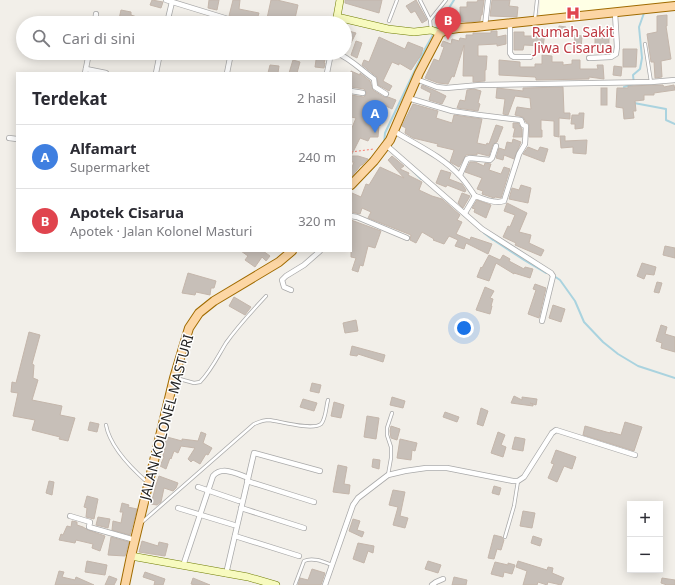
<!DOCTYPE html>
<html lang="id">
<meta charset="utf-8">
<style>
body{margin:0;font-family:"Noto Sans",sans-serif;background:#f7f7f7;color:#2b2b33}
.controls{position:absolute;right:12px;bottom:12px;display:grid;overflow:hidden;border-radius:0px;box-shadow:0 2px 10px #0003}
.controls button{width:36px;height:36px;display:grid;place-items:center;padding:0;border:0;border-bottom:1px solid #e1e1e2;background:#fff;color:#2b2b33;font:20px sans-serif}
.you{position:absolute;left:464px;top:328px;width:14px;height:14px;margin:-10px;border:3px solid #fff;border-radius:50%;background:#1a73e8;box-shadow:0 0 0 6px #1a73e833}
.badge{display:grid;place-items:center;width:26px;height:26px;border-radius:50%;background:#2563eb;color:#fff;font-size:13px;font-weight:700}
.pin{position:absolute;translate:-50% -33px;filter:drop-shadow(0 1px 2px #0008)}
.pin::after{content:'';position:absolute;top:21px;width:14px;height:12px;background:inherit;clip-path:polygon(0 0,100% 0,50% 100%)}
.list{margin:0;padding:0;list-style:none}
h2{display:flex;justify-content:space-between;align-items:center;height:52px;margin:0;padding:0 16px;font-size:17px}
h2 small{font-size:13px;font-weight:400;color:#7c7c81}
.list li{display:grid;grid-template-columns:26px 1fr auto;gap:12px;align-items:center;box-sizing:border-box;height:64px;padding:0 16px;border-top:1px solid #e1e1e2}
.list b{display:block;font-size:15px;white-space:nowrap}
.list p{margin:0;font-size:13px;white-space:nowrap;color:#7c7c81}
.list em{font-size:13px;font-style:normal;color:#7c7c81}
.icon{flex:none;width:22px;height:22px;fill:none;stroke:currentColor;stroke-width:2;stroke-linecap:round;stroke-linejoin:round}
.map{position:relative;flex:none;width:675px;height:585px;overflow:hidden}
.search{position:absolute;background:#fff;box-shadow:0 2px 10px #0003;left:16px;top:16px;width:336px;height:44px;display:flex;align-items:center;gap:10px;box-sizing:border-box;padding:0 14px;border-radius:22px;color:#7c7c81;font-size:15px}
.panel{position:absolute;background:#fff;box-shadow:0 2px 10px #0003;left:16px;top:72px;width:336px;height:180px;border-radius:0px}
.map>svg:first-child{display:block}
.education{fill:#ffffe5}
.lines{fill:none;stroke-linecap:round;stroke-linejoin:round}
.stream{stroke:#aad3df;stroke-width:2}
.building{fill:#c7bfb8;stroke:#c4b6ab}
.lane-casing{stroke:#a9a9a9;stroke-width:4}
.street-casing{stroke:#a9a9a9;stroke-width:6}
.secondary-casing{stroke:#707d05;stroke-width:8}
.primary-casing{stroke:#a06b00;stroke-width:10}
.path{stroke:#fa8072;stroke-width:1;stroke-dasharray:2 2;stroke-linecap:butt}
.lane{stroke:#fff;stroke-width:2.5}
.street{stroke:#fff;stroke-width:4.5}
.secondary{stroke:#f7fabf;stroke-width:7}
.primary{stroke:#fcd6a4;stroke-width:8}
.labels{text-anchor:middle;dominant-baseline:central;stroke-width:3;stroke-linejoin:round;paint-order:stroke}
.health-label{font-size:14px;fill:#be3a42;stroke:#fff}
.street-label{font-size:14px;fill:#222;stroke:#fff}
</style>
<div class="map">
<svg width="675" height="585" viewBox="0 0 675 585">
<rect width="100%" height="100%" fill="#f2efe9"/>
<!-- education -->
<path class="education" d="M540 0H675V3L539 22Z"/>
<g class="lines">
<!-- stream -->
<g class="stream">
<path d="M436 29 454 0"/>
<path d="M624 91V87L634 84 633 75 640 69 642 58 639 27 644 13"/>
<path d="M634 103 666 109V120L675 124"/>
<path d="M384 144 385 133 425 49 434 33"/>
<path d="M413 171 421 179"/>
<path d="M484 233 493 240 492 239 524 260 546 273"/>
<path d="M554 276 560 280 575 301 584 322 603 342 618 354 638 366 675 378"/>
</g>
</g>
<!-- building -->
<g class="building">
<path d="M152 0 163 2 161 8 150 5Z"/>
<path d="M209 0H219L217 10 208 8Z"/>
<path d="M233 0H240L239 9 259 13 256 23 247 22V20L229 16Z"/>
<path d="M271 0H277L298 5 294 23H266Z"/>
<path d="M345 0H382L379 13 345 3Z"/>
<path d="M416 0 427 20 422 23 415 11 411 13 406 6Z"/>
<path d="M478 0H484L482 15H481L480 21 467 22 460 21V7H467V2H477Z"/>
<path d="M492 0H510L509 6 518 7 517 17 490 16Z"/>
<path d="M121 10 131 12V15L140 18 138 23H128V22L119 19Z"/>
<path d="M667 15V26H666L671 59 661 61 662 77 655 78 654 62H651L647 34 657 32V16Z"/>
<path d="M559 26 566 27V35L558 34Z"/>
<path d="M345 30 356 33 351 43 345 42Z"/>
<path d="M595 30H609V45L595 46Z"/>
<path d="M491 31H497V37L506 35V44L497 46V44L478 45V56H487L486 70H485V81L473 82V76H463L464 45 454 77 452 76 448 84 438 83 425 78 434 59 439 61 444 47 441 46 443 41 451 44 452 39 459 41 460 38 466 39V35H473V33H491Z"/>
<path d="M514 32H524V36H537V32L545 34 543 46 524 45 523 50H514Z"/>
<path d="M575 35 582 36 581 50H574Z"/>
<path d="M379 37 405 49 408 42 423 48 421 55 411 70 399 63V65L392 62 383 81 392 86 389 91 378 85 377 77 362 65 364 60 369 62Z"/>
<path d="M356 41 362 43 357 58 351 55Z"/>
<path d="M623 49H637L636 67H623Z"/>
<path d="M317 53H327L324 63H325L324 68 315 67Z"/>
<path d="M542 55 552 56V62H563V65L572 64V60H580V69H598L597 65H603L604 79 589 77V79L536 80V78L535 77 499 75V60L520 62V67H535V64H542Z"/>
<path d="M293 60 300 62 297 73H289Z"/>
<path d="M270 65 279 66 278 73H268Z"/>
<path d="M614 66 622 67 621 76 613 75Z"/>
<path d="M351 71 360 75V73L370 81 373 90 384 97H388L396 100 392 109 386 106 378 117 381 118 380 126 379 125 378 137H370L368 141 360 138 351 156V130L356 118 351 117V95L364 97 367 93 364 89 351 87Z"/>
<path d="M422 85 436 91 446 96 442 104 429 100 431 93 421 88Z"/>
<path d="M656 85H663L664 87 674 85 675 90 654 93V95H644V100L635 101 636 111H633L634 118 624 119 623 108 616 107 617 88H628V86Z"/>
<path d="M563 87 564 113H570V119L559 118V137L554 136V121L541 120V130H542V137H529V124L526 122 523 117 515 115 517 107 531 109 530 98 515 96 508 115 503 114 505 99 496 98 497 88 523 91V88Z"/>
<rect x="601" y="88" width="6" height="17"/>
<path d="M474 89 481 91 478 103 480 104 478 111 457 108 460 100 465 101 467 90Z"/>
<path d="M413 104 438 111 436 118 452 123 454 115 482 119 477 143 486 145 487 143 489 144 496 125 503 127 497 142 493 144 489 156 477 153V155H466L459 167 450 162 454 150 437 146 438 144 413 138 405 133 406 128 402 126Z"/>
<path d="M579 113H584L583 128 575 129V124H571L572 115H579Z"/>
<path d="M513 123H518L522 129V137H513L515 128H513Z"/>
<path d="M560 136H565V141L587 140 586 154 573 153V147L561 148Z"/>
<path d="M513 139 521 142 514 159 504 155 503 160 496 158 499 148 505 150 507 142 512 143Z"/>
<path d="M528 147 538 151 540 147 548 149 544 162 523 154Z"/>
<path d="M351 156H358L368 159 362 165H361L352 176 351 175V170L354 162H351Z"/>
<path d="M392 156 404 166 400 169 409 173 408 175 422 182 419 190 432 196 442 199 460 215 457 220 462 222 456 234 470 240 471 237 492 244 488 254 466 243 464 249 455 246 458 240 449 236 444 244 433 240 434 239 422 232 416 243 410 240 411 235 368 218 371 212 362 208 360 214 351 212 352 193 361 197 366 184 369 185 380 167 404 178 388 160Z"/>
<path d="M470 162H475L484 166 485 163 491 164 489 170 501 174 504 167 510 169 501 198 495 197 494 198 482 194 483 191 477 189 482 178 465 172Z"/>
<path d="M441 170 451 173 449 179 462 184 466 190 465 192 447 185 446 187 436 183Z"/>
<path d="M521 185 531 188 528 203 509 199 512 188 519 190Z"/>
<path d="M462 193 470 196 463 208 458 203Z"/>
<path d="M477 200 491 205 486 218 474 212 475 209 472 208Z"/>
<path d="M507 203 527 213 519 232 531 235 529 243 544 250 541 256 515 245 516 243 503 237 508 226 510 227 515 215 504 211Z"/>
<path d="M351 220 381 231 375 248 368 246 363 266 360 265 358 272 352 270 356 258 351 257Z"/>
<path d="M665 246 675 248V258L663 255Z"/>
<path d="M241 251H263L270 256 266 261 262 257 255 267 245 260 248 256Z"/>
<path d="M489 255 500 260 503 255 510 259 509 261 524 269 525 267 533 269 530 278 514 273V274L496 263 489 281 477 277 481 267 482 268Z"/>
<path d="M642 263 656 267 654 275 646 274 644 279 637 276Z"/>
<path d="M188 273 216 281 214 288H211L210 295 196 292 195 295 182 293Z"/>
<path d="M657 282 662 283 659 293 654 292Z"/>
<path d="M535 284 546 288 539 318 528 314 536 290 533 289Z"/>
<path d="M485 287 494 291 490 298 493 299 491 306H492L490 314 476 310Z"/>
<path d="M234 297 251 307 245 315 229 306Z"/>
<path d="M553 305 565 309 561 322 549 318Z"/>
<path d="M356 320 358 331 345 333 343 323Z"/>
<path d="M661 325 667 327 665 334 675 337V352L661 348 662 343 656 341Z"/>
<path d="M29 332 40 335 32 364 34 365 33 378 38 380 32 400 62 406 60 415 75 418 68 441 59 439 60 437 32 430 35 420 13 416 18 393 11 392 12 382 16 383Z"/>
<path d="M352 346 385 355 383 362 358 354 357 356 350 355Z"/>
<path d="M312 383 321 385 319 393 310 391Z"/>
<path d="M514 396 522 400V397L537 399 536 405 530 403 533 404V406L511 403Z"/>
<path d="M392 397 405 401 403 408 390 405Z"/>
<path d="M303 399 317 403 314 411 300 407Z"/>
<path d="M334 402 344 405 341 418 331 416Z"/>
<path d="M481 408 488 411 483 426 477 424Z"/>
<path d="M445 412 459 417 457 422 443 417Z"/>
<path d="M367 416 379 418 376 439 364 437Z"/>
<path d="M90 422 99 424 97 432 88 430Z"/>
<path d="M625 422 642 427 634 451 583 435 585 426 610 433V432L621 435Z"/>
<path d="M391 426 400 429 397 440 391 438 390 431Z"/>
<path d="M201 432 206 434 203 443 212 448 208 455 206 454 200 464 193 460 191 462 188 459 195 448 181 446 178 453 174 451 171 459 170 458 166 469 160 466 164 457 163 456 165 448 164 447 167 437 182 441V439L198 441Z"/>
<path d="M498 432 505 435 501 445 506 447 503 457 491 453Z"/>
<path d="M515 437 525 439 523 451 512 449Z"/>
<path d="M400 439 417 443 415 451 412 450 411 460 397 458Z"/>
<path d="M556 450 576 457 572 469 564 466 557 482 548 478 554 464 551 463Z"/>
<path d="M373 459 380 460 379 469 372 467Z"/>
<path d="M338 465 347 467 344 484 350 485 349 494 333 492Z"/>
<path d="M159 476 178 483 176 488 173 491 164 488 161 502 157 505 151 504 156 485Z"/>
<path d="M49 481 54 482 52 495 46 493Z"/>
<path d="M494 486 501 488 499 495 492 493Z"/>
<path d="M393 490 405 492 400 516 408 518 405 528 393 525 398 507 389 505Z"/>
<path d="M87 496 98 499 94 519 86 517 87 508 84 507Z"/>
<path d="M122 503 129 505 128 507 137 509 130 535 112 530 113 521 121 523 123 512H120Z"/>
<path d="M523 511 535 513 532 528 520 526Z"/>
<path d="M98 517 110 519 108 528 96 525Z"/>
<path d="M353 519 360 521 357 530 364 532 362 537 349 531Z"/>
<path d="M72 521 77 522V525L83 527 88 530 105 536 100 551 92 548 93 544 76 540 75 543 59 540 61 534 63 535 67 526 71 527Z"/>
<path d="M494 535 502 537 504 540 501 550 497 549 494 559 488 558Z"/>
<path d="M533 536 542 539 540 546 531 543Z"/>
<path d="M111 537 129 542 125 556 108 555Z"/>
<path d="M142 541 158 546 159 542 168 544 165 556 139 552Z"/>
<path d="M358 543 374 546 373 553 368 551 364 563 353 559Z"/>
<path d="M87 561 107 565 105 575 85 572Z"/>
<path d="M428 561 441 565 438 573 425 569Z"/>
<path d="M518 561 547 570 548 567 553 568 552 573 564 578 561 585 548 582 547 585 538 582 537 585H523L527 571 516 567Z"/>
<path d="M495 562 508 565V563L515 565 512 574 504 572 503 577 491 574Z"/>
<path d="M312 569 325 573 321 585H298L300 578 308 580Z"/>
<path d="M59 571 64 572 62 577 75 580 76 577 94 585H55Z"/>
<path d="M145 572 165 579 163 585H154L155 581 143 577Z"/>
<path d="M109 576 117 579 114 585H105Z"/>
<path d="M454 577 467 580 466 585H452Z"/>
<path d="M193 578 210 585H195L191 584Z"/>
<path d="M662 578 675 580V585H667L661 583Z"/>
</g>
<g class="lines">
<defs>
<g id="lane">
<path d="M420 0 430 20"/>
<path d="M535 19 537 0"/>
<path d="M389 21 397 0"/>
<path d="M431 30 430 20 446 0"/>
<path d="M645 44 651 82"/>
<path d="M176 378 194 383 200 382C211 371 218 356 226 343 238 326 252 311 266 296"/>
<path d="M106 425C110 447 130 467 147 482"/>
<path d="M388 475 391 458V447L387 435V428L392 413"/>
<path d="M141 523 254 424C259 422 263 420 269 420 279 421 312 431 321 424 326 419 326 406 328 400"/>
<path d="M505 537 514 506 518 481"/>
<path d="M295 585 304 561C313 557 324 562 332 565"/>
</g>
<g id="street">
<path d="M166 0 241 23"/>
<path d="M95 23 96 14"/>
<path d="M167 23 172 2"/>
<path d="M336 23 337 17"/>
<path d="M510 23V53L512 56 514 57H530"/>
<path d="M485 26 488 0"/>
<path d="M337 53C351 59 361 70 374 79L375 87 386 94"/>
<path d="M589 58 611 57 616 54 617 47 615 13"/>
<path d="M86 69 106 73"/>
<path d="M85 73 89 53"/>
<path d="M156 73 160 53"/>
<path d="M227 73 231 53"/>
<path d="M327 73 331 53"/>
<path d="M416 79 437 87 446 88 480 85 651 82 675 80"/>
<path d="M351 91 363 93"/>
<path d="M408 98 452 111 479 115 521 120 523 125 526 126 525 144 519 154 504 201C495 204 485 199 475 196L465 213"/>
<path d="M394 131C416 145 442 156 460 176 466 182 470 189 475 196"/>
<path d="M9 138 17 139"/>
<path d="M386 145 482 229 551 273 553 276 542 321"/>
<path d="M460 175 467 159 470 158 490 160 492 158 496 146"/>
<path d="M351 216 357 217 407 238"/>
<path d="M291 290 284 287 282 280 286 276 304 265 320 251"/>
<path d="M247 481 314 502"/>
<path d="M198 487 239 501"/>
<path d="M178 508 234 525"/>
<path d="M241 508 304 528"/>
<path d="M70 516 90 522 89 527 135 540"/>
<path d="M235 536 299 556"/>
<path d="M183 566 213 476C222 466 235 473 246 477"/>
<path d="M226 574 254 453 320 471"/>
<path d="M325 585 353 505 358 498 388 475 405 471 426 468H447L513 481H518L524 477 552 433 556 430 635 455"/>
<path d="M432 585 436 582 443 579"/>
</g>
<g id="secondary">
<path d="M340 0 337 17 388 29 414 32 431 30 440 33"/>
<path d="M131 556 248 577 276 585"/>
</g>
<g id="primary">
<path d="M351 185 374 161 390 140 419 73 440 33C450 27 463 28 475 27L675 6"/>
<path d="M125 585 131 556 174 378 189 328 199 313 214 301 279 262 292 251"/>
</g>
</defs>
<!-- lane casing -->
<use href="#lane" class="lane-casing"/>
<!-- street casing -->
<use href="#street" class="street-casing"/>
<!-- secondary casing -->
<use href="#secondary" class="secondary-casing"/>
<!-- primary casing -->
<use href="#primary" class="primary-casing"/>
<!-- path -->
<path class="path" d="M351 152 374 149"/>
<!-- lane -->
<use href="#lane" class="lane"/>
<!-- street -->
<use href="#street" class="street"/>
<!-- secondary -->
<use href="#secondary" class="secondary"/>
<!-- primary -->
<use href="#primary" class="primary"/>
</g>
<!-- icons -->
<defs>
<symbol id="hospital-bare" viewBox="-9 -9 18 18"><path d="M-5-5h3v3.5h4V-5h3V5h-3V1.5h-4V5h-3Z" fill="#e0444e" stroke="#fff" stroke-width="2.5" paint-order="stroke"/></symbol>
</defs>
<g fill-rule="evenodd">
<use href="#hospital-bare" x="563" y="3" width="20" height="20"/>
</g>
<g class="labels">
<!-- health labels -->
<g class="health-label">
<text x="573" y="31">Rumah Sakit<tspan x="573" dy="16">Jiwa Cisarua</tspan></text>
</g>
<!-- street labels -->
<g class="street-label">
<text transform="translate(166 417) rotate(-75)">JALAN KOLONEL MASTURI</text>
</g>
</g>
</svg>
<div class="controls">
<button>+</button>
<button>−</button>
</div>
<div class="you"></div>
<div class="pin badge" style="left:375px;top:133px;background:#3f7fe0">A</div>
<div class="pin badge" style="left:448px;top:40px;background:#e0444e">B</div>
<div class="search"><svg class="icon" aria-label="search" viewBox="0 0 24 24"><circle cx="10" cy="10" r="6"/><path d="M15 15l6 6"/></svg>Cari di sini</div>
<section class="panel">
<h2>Terdekat<small>2 hasil</small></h2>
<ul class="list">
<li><span class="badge" style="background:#3f7fe0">A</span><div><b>Alfamart</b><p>Supermarket</p></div><em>240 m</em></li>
<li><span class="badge" style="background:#e0444e">B</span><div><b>Apotek Cisarua</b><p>Apotek · Jalan Kolonel Masturi</p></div><em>320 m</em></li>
</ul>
</section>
</div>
